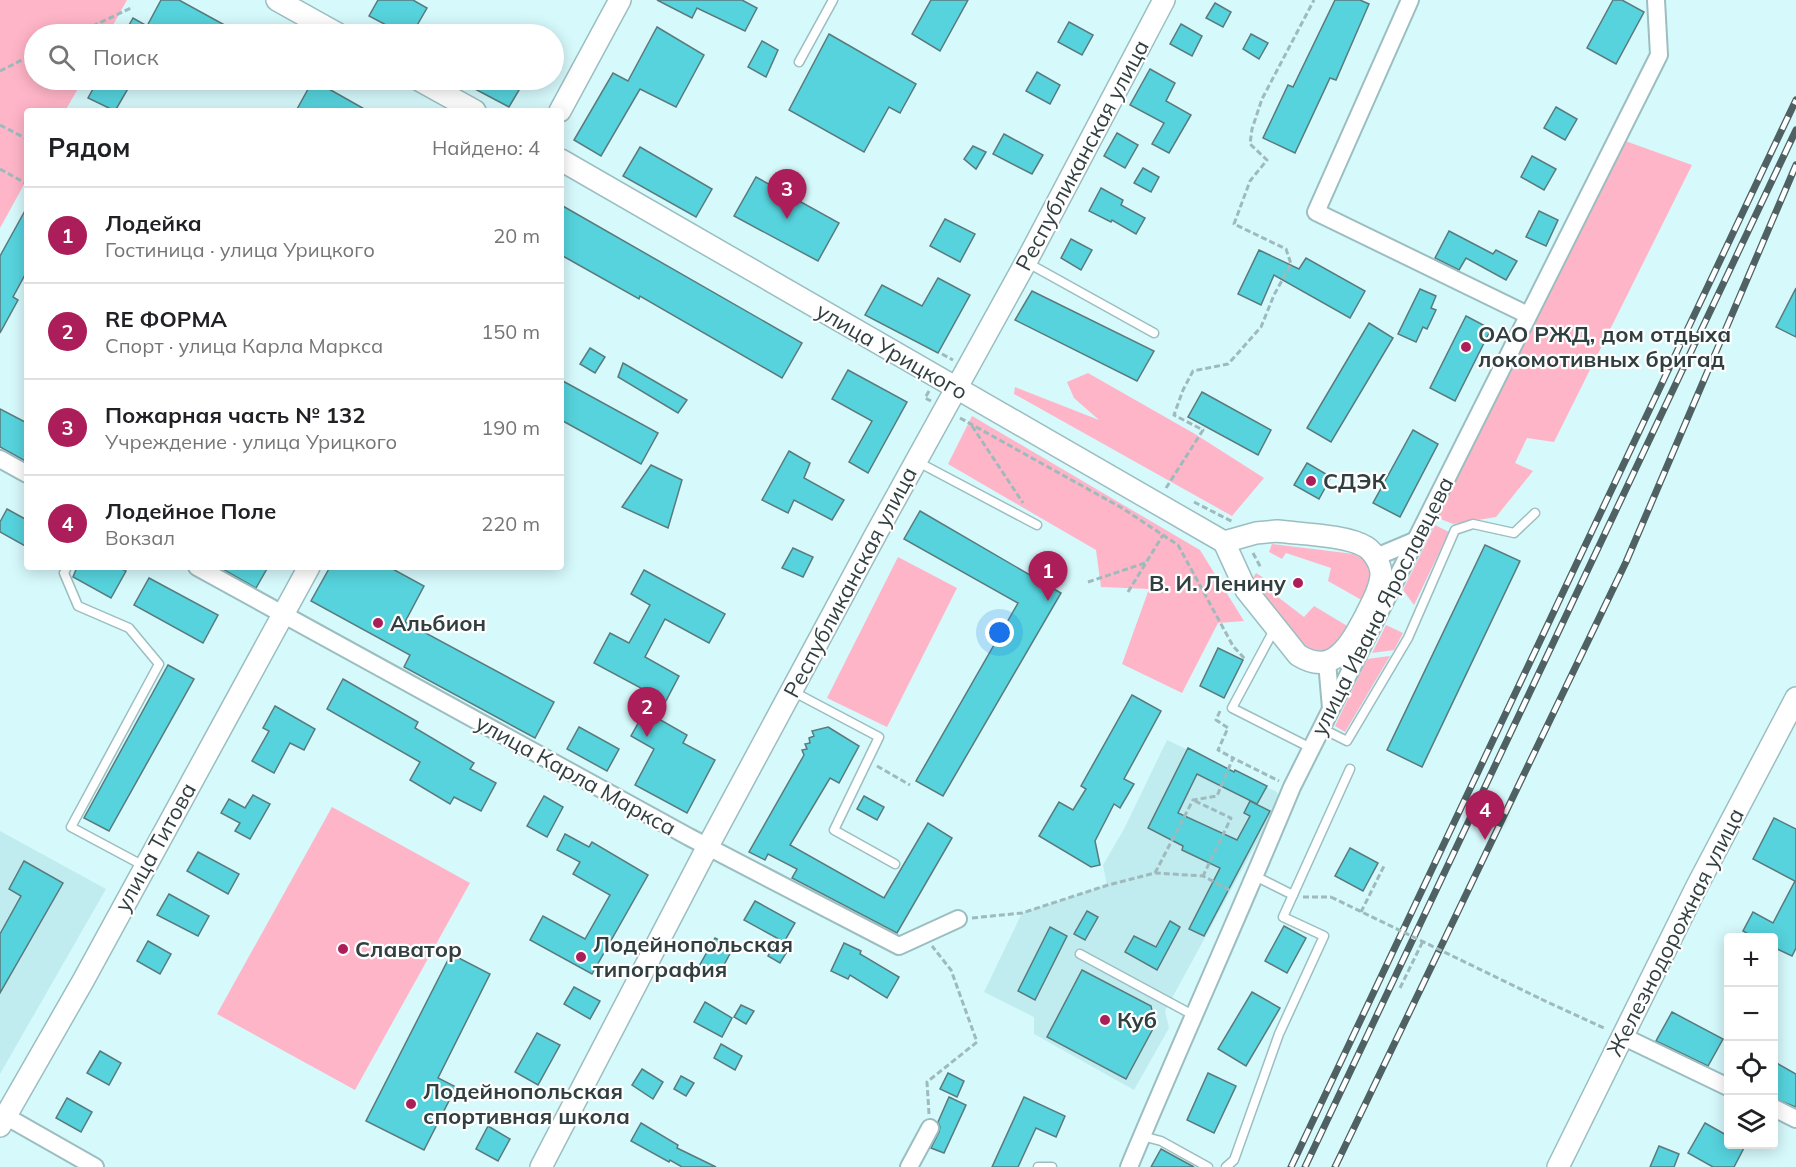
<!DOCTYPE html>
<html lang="ru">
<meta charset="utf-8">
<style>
body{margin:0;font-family:Mulish,sans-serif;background:#f6f6f6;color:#202124}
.controls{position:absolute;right:18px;bottom:18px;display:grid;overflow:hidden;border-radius:6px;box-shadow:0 3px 15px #0003}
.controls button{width:54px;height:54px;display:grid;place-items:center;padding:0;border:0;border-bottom:2px solid #e0e0e0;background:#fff;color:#202124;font:30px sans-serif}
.you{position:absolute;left:1000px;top:633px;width:21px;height:21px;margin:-15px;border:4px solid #fff;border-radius:50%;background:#1a73e8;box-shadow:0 0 0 9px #1a73e833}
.badge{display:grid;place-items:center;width:39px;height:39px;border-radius:50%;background:#ac1e5a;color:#fff;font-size:20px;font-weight:700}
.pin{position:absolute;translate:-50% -50px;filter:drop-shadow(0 2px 3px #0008)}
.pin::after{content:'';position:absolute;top:32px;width:21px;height:18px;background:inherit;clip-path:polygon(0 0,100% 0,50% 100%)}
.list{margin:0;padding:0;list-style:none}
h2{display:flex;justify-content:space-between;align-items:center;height:78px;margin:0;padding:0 24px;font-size:26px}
h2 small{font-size:20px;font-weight:400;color:#757577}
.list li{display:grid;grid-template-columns:39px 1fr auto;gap:18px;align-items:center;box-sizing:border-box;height:96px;padding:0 24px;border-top:2px solid #e0e0e0}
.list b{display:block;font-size:22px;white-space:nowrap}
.list p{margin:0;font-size:20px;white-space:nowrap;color:#757577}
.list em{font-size:20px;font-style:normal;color:#757577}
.icon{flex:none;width:33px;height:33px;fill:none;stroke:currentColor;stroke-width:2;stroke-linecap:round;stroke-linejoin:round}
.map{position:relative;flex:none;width:1796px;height:1167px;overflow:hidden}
.search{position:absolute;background:#fff;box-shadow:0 3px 15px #0003;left:24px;top:24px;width:540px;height:66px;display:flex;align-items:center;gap:15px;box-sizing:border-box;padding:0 21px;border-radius:33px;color:#757577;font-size:22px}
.panel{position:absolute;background:#fff;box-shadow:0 3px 15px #0003;left:24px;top:108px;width:540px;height:462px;border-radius:6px}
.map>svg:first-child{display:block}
.built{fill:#c0ecf0}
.green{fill:#ffb5c8}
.building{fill:#56d3dd;stroke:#5a7a7c;stroke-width:1.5}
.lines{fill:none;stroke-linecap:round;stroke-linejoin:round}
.service-casing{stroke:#9cbec0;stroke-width:11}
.minor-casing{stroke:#9cbec0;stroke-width:20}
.tertiary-casing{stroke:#9cbec0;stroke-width:24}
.path{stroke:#9ebabd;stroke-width:3;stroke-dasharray:6 3;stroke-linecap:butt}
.service{stroke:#fff;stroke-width:8}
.minor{stroke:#fff;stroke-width:16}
.tertiary{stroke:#fff;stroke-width:21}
.rail-casing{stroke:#4f6162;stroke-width:7}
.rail{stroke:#fefefe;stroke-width:4.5;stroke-dasharray:14;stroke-linecap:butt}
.path-bridge{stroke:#9ebabd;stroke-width:3;stroke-dasharray:6 3;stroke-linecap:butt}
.poi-dot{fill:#ac1e5a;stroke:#fefefe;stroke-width:2}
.labels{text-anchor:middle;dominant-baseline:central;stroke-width:4.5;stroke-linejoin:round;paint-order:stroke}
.street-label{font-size:22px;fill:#313f40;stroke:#fefefe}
.poi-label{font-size:22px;font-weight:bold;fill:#313f40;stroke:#fefefe;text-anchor:start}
</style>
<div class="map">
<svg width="1796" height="1167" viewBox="0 0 1796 1167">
<rect width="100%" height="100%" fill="#d6f9fc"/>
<!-- built -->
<g class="built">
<path d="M1167 740 1277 792 1279 802 1165 1011 1169 1028 1134 1090 1034 1034V1017L984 992 1022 913 1107 885 1103 865 1124 829Z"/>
<path d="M0 831 106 889 0 1074Z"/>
</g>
<!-- green -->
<g class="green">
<path d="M0 0H127L108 34H34V80H83L65 111H27V179L0 228Z"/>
<path d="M1617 138 1692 165 1554 442 1527 438 1515 463 1533 471 1496 517 1453 524 1428 514Z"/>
<path d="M1088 373 1195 434 1264 478 1232 516 1014 394 1015 387 1099 420 1074 398 1067 382Z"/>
<path d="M972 416 1200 550 1244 621 1218 623 1182 693 1122 664 1149 589 1101 587 1096 550 948 464Z"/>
<path d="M1435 525 1449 532 1414 605 1403 590Z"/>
<path d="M1272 544 1354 554 1366 561 1372 581 1365 602 1328 581 1331 568 1286 553 1282 559 1269 552Z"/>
<path d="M898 557 957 588 887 727 827 698Z"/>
<path d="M1256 573 1267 580 1266 588 1304 617 1314 606 1349 627 1340 645C1326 651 1319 653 1306 646L1251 581Z"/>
<path d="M1386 625 1403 633 1394 650 1372 653Z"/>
<path d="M1390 656 1345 732 1335 726 1367 659Z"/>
<path d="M332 807 470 883 355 1090 217 1014Z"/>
</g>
<!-- building -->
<g class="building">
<path d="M161 0H179L241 34H124L133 18 147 26Z"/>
<path d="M378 0H413L427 8 412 34H403L369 16Z"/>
<path d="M657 0H742L757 8 745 31 697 8 692 18Z"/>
<path d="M931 0H968L940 51 912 34Z"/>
<path d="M1335 0H1360L1369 4 1336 80 1330 78 1295 153 1263 138 1288 85 1293 87Z"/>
<path d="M1613 0H1622L1644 12 1616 64 1587 48Z"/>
<path d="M1215 3 1231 12 1223 27 1206 18Z"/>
<path d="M1069 22 1093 35 1082 55 1058 42Z"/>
<path d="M1181 24 1202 36 1192 56 1170 44Z"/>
<path d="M657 27 704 55 676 107 640 89 601 156 574 140 613 73 628 81Z"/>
<path d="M829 34 916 84 900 113 889 107 864 152 789 110Z"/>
<path d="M1251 34 1268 43 1259 59 1243 49Z"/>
<path d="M762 41 778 50 766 77 748 67Z"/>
<path d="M1150 69 1175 83 1166 101 1191 115 1169 153 1152 144 1164 123 1130 105Z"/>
<path d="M1037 72 1060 85 1050 104 1026 91Z"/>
<path d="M98 80H133L115 111 88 98Z"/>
<path d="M313 80 368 111H296Z"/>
<path d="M458 80H525L509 107Z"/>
<path d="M1556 107 1577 119 1565 140 1544 128Z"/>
<path d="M1117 133 1138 145 1125 168 1104 156Z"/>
<path d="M1004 134 1043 155 1032 174 993 154Z"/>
<path d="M973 146 986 152 976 169 964 159Z"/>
<path d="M640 147 712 189 696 217 623 176Z"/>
<path d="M1532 156 1556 169 1544 190 1521 177Z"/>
<path d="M1143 168 1159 177 1151 192 1134 183Z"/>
<path d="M756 177 839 223 818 261 734 216Z"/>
<path d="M1101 188 1123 200 1121 205 1145 218 1136 234 1112 220 1111 222 1089 211Z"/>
<path d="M561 205 802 343 782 378 640 296 639 299 561 255Z"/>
<path d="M27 207V271L13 297 18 300 0 333V256Z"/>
<path d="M1539 211 1558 220 1546 246 1526 237Z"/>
<path d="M945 219 975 234 960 262 930 246Z"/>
<path d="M1449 231 1493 254 1496 250 1517 261 1506 280 1466 258 1459 270 1435 258Z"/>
<path d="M1071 239 1092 250 1081 270 1061 258Z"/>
<path d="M1259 250 1299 269 1306 258 1365 291 1350 318 1274 275 1261 305 1238 294Z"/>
<path d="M938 278 970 295 938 353 865 315 882 285 922 306Z"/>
<path d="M1796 288V337L1776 327Z"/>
<path d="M1420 289 1436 296 1431 308 1436 310 1427 329 1423 327 1416 342 1398 334Z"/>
<path d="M1032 291 1154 351 1137 381 1015 320Z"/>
<path d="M1466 316 1491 329 1455 401 1430 388Z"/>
<path d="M1369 323 1393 338 1331 442 1307 428Z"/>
<path d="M590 348 605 357 595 373 580 364Z"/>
<path d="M623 363 687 400 678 413 618 377Z"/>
<path d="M848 370 907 402 868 473 849 462 872 421 832 399Z"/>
<path d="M561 380 658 433 641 464 561 420Z"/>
<path d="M1202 392 1271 430 1258 455 1188 417Z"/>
<path d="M0 409 27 423V462L0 447Z"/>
<path d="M1413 430 1438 444 1400 517 1373 503Z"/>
<path d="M789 451 810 463 804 478 844 500 832 520 794 500 788 513 762 500Z"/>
<path d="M1307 463 1331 477 1319 499 1294 485Z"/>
<path d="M651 465 682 480 668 528 622 507Z"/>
<path d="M7 509 27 520V547L0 532V522Z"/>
<path d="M920 511 1061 593 943 796 916 781 1018 603 904 539Z"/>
<path d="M1485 545 1520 561 1422 767 1387 750Z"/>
<path d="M793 548 813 557 803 577 782 568Z"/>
<path d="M77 567H118L126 571 111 598 73 577Z"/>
<path d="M219 567H268L256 588Z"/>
<path d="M330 567H389L424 586 405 622 554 702 535 738 404 667 410 655 311 601Z"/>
<path d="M644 570 725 614 709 643 665 619 645 657 679 676 657 718 687 735 683 743 715 760 687 813 635 785 654 749 631 736 654 695 594 663 610 633 629 643 650 605 631 594Z"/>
<path d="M149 578 218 615 203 643 134 605Z"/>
<path d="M1218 648 1243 660 1224 698 1200 686Z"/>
<path d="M168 665 194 679 109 831 84 818Z"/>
<path d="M343 679 418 722 415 728 474 763 470 769 496 783 481 811 454 797 450 804 410 780 420 762 327 709Z"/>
<path d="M1132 695 1161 711 1124 779 1134 784 1120 808 1114 804 1095 841 1100 865 1091 867 1039 836 1059 802 1073 810 1086 789 1081 786Z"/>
<path d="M275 706 315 729 304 750 290 743 274 773 252 761 269 731 263 728Z"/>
<path d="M579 727 619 749 607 771 567 749Z"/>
<path d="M828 727 859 746 839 783 830 778 790 845 884 898 928 823 952 838 897 933 792 878 797 869 768 854 765 860 749 852 804 755 802 750 807 749 805 744 810 743 809 738 814 736 812 731Z"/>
<path d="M1188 748 1234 772 1235 770 1267 786 1257 804 1197 774 1178 813 1237 840 1250 816 1244 813 1250 801 1270 811 1204 936 1189 929 1220 868 1182 850 1183 846 1148 828Z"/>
<path d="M253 795 270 804 250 839 235 831 240 823 221 813 229 799 245 808Z"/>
<path d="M544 796 563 807 547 837 527 826Z"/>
<path d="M864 796 884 807 877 820 857 809Z"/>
<path d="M1774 818 1796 829V948L1792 956 1773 947V938H1755L1743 931 1753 912 1773 923 1795 881 1753 859Z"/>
<path d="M565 834 589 847 592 842 648 875 592 974 530 940 543 916 585 939 610 895 573 874 580 862 557 850Z"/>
<path d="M1350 848 1378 863 1363 891 1335 876Z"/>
<path d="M198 852 239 874 228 894 187 871Z"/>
<path d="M24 861 63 883 0 993V934L21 896 9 889Z"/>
<path d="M169 894 209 916 198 936 157 915Z"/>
<path d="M755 901 795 923 784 942 744 920Z"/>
<path d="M1087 911 1098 917 1085 940 1074 934Z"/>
<path d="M1170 921 1180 927 1157 970 1125 952 1134 936 1156 947Z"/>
<path d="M1284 926 1306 938 1287 973 1265 961Z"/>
<path d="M1050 927 1067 936 1035 1000 1018 991Z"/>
<path d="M715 938 733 948 717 978 698 968Z"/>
<path d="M148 941 171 954 160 974 137 961Z"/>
<path d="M775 943 788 950 780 963 768 956Z"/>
<path d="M844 943 861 951 860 954 899 977 887 998 850 975 848 979 831 971Z"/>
<path d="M451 954 490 974 438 1078 456 1087 424 1150 366 1121Z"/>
<path d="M1082 970 1151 1006 1155 1025 1126 1079 1047 1037Z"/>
<path d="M574 987 600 1001 590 1019 564 1004Z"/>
<path d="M1252 992 1280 1008 1246 1066 1218 1049Z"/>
<path d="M705 1002 732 1018 722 1037 694 1022Z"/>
<path d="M741 1005 754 1011 746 1024 734 1017Z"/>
<path d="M1672 1012 1723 1039 1708 1066 1656 1041Z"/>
<path d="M537 1033 560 1045 538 1085 515 1072Z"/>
<path d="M721 1044 742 1056 735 1070 714 1058Z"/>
<path d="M100 1051 121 1063 109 1085 87 1073Z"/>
<path d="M1773 1061 1796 1074V1107L1773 1098Z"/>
<path d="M642 1069 663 1082 653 1099 632 1085Z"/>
<path d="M948 1073 964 1081 957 1097 940 1089Z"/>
<path d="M1208 1073 1236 1086 1214 1133 1187 1120Z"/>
<path d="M681 1076 694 1083 686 1096 674 1089Z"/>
<path d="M949 1097 966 1105 944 1153 931 1148 939 1132 940 1127 938 1122Z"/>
<path d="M1024 1097 1065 1116 1056 1137 1036 1128 1018 1167H992Z"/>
<path d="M67 1098 92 1112 81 1132 56 1118Z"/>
<path d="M641 1123 678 1145 677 1148 716 1167H682L670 1160 669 1162 631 1141Z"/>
<path d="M1705 1123 1728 1136V1144H1746L1734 1167H1713L1688 1153Z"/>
<path d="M488 1126 510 1139 498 1161 476 1149Z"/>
<path d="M1659 1146 1679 1154 1674 1167H1650Z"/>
<path d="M1161 1149 1194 1167H1151Z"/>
</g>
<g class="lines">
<defs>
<g id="service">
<path d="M799 62 833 0"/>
<path d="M1026 262 1154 333"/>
<path d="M916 461 1037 525"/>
<path d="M67 567 64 573 78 606 129 628 159 664 71 827 144 866"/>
<path d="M1275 628 1232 708 1311 748"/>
<path d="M792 691 879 737 834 830 895 864"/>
<path d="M1321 728 1347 741 1408 638 1455 530 1473 524 1514 533 1535 513"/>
<path d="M1255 876 1293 895"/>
<path d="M1080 954 1193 1015"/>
<path d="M1142 1136 1161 1141 1208 1167"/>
<path d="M1038 1167H1052"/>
<path d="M1226 1167 1234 1160 1279 1034 1324 936 1283 917 1350 769"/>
</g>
<g id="minor">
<path d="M1410 0 1316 212 1528 315"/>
<path d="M0 459 27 474"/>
<path d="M1376 557 1414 541"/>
<path d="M197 567 689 837 899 946 958 919"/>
<path d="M1327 662 1331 708"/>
<path d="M1622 1036 1728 1087"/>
<path d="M1774 1108 1796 1119"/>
<path d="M0 1113 95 1167"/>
<path d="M909 1167 930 1128"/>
<path d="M1129 1167C1182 1040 1239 915 1292 787L1659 55 1656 0"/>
</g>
<g id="tertiary">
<path d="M277 0 338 34"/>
<path d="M419 80 475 111"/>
<path d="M560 111 620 0"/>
<path d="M561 160 1224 542"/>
<path d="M1277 531C1300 534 1348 535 1366 547 1374 552 1381 565 1381 574 1381 589 1371 604 1365 617 1350 645 1333 677 1298 655L1246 590 1224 542 1256 533Z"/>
<path d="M0 1126 83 981 309 567"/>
<path d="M541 1167 708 846 877 532 1026 262 1164 0"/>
<path d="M1558 1167 1697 886 1796 698"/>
</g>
</defs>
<!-- service casing -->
<use href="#service" class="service-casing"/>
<!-- minor casing -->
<use href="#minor" class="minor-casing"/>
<!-- tertiary casing -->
<use href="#tertiary" class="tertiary-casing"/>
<!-- path -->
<g class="path">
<path d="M76 34 133 7"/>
<path d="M0 71 34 54"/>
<path d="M0 125 27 139"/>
<path d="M0 169 27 184"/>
<path d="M942 354 953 360"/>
<path d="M929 391 925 398 931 401"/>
<path d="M960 418 1122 508 1178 545 1233 646 1245 659"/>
<path d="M972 426 1023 503"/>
<path d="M1166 488 1203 430 1174 415 1183 390 1193 371 1228 364 1239 352 1261 327 1274 295 1291 264 1286 249 1234 224 1250 181 1267 160 1250 144 1252 129 1262 99 1314 0"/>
<path d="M1194 502 1233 522"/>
<path d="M1253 553 1261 568"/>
<path d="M1088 582 1145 563"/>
<path d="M1128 592 1163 535"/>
<path d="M1220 711 1216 720 1228 728 1218 750 1233 758"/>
<path d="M877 766 910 785"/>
<path d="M1195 801 1231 818 1203 876"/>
<path d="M1155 873 1193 800 1217 796 1233 758 1279 781"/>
<path d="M1303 897H1331"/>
<path d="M1361 912 1385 864"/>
<path d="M972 918 1022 913 1108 885 1155 873 1203 876 1231 891"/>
<path d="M1400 988 1423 941"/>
<path d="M1541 999 1606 1029"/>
<path d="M929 1114 927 1082 977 1042 951 970 932 946"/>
</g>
<!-- service -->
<use href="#service" class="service"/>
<!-- minor -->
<use href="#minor" class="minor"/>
<!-- tertiary -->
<use href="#tertiary" class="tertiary"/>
<defs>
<g id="rail">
<path d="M1291 1167 1796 100"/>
<path d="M1305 1167 1796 130"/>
<path d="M1335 1167 1626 562 1796 165"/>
</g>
</defs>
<!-- rail casing -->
<use href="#rail" class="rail-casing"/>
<!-- rail -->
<use href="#rail" class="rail"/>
<!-- path-bridge -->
<path class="path-bridge" d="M1331 897 1541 999"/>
</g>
<!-- markers -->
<g class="poi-dot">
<circle cx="1466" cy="347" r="6"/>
<circle cx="1311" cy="481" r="6"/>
<circle cx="1298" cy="583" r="6"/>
<circle cx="378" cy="623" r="6"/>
<circle cx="343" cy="949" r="6"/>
<circle cx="581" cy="957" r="6"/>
<circle cx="1105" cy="1020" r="6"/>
<circle cx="411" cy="1104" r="6"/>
</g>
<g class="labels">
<!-- street labels -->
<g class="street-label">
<text transform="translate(1082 155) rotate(-62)">Республиканская улица</text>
<text transform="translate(892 351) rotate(30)">улица Урицкого</text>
<text transform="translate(850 582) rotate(-62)">Республиканская улица</text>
<text transform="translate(1382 606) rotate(-63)">улица Ивана Ярославцева</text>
<text transform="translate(576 775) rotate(29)">улица Карла Маркса</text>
<text transform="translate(155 847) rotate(-61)">улица Титова</text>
<text transform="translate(1675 932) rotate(-63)">Железнодорожная улица</text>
</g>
<!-- poi labels -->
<g class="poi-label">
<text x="1478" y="334">ОАО РЖД, дом отдыха<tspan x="1478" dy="25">локомотивных бригад</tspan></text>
<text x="1323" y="481">СДЭК</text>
<text x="1286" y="583" text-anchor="end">В. И. Ленину</text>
<text x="390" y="623">Альбион</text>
<text x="593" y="944">Лодейнопольская<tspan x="593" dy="25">типография</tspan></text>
<text x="355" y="949">Славатор</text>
<text x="1117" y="1020">Куб</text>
<text x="423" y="1091">Лодейнопольская<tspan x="423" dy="25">спортивная школа</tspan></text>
</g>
</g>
</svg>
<div class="controls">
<button>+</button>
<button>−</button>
<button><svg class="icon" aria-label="locate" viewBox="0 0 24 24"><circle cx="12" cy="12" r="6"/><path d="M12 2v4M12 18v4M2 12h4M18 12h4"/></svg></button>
<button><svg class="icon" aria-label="layers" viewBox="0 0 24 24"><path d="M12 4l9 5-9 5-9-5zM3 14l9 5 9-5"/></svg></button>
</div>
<div class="you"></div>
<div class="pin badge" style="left:1048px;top:601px">1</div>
<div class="pin badge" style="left:647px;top:737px">2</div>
<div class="pin badge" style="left:787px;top:219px">3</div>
<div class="pin badge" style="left:1485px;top:840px">4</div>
<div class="search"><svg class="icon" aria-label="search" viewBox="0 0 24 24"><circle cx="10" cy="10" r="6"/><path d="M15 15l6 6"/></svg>Поиск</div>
<section class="panel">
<h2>Рядом<small>Найдено: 4</small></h2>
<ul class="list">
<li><span class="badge">1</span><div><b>Лодейка</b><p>Гостиница · улица Урицкого</p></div><em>20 m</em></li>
<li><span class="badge">2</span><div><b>RE ФОРМА</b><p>Спорт · улица Карла Маркса</p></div><em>150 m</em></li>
<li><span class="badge">3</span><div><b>Пожарная часть № 132</b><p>Учреждение · улица Урицкого</p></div><em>190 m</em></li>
<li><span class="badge">4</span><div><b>Лодейное Поле</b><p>Вокзал</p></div><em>220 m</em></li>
</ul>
</section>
</div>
